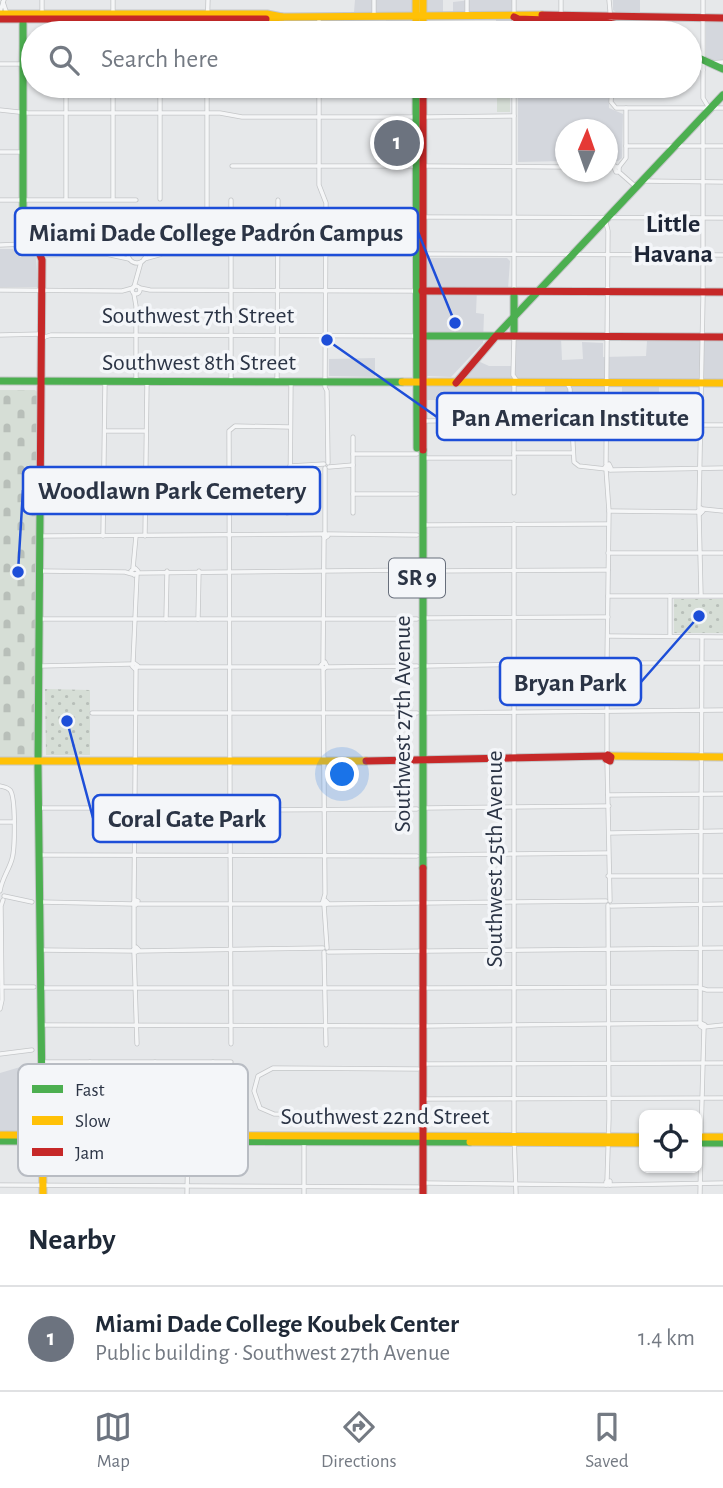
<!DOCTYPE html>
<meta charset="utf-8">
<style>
body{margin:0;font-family:"Alegreya Sans",sans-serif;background:#f2f2f3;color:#1f2937}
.controls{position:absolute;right:21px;bottom:21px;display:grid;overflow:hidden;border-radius:10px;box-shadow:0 2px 5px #0004}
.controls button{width:63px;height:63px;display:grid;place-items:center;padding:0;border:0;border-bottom:2px solid #e0e1e3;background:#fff;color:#1f2937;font:35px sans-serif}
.compass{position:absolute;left:555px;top:119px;width:63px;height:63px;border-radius:50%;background:#fff;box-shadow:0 2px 5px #0004;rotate:2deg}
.you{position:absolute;left:343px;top:775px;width:24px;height:24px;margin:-18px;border:5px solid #fff;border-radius:50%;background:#1a73e8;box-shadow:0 0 0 10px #1a73e833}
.badge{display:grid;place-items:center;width:46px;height:46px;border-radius:50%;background:#6c737f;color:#fff;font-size:23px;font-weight:700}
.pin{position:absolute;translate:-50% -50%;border:4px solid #fff;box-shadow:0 2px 7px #0006}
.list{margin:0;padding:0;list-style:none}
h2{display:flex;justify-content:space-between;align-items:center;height:91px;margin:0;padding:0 28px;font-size:30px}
h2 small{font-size:23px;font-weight:400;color:#747a83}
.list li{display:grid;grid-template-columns:46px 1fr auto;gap:21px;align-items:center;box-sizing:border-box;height:105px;padding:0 28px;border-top:2px solid #e0e1e3}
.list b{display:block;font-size:26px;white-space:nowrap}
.list p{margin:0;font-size:23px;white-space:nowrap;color:#747a83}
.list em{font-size:23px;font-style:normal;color:#747a83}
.icon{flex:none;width:38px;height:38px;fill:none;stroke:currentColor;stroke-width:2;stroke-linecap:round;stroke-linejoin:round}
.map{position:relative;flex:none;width:723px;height:1194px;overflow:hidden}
.search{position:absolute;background:#fff;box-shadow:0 2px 5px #0004;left:21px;right:21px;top:21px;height:77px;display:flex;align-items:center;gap:18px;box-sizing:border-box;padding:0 24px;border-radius:38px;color:#747a83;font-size:26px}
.sheet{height:196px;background:#fff}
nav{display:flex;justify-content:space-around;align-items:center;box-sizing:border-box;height:98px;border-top:2px solid #e0e1e3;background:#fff;font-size:19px;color:#747a83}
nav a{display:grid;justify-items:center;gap:4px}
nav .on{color:#6c737f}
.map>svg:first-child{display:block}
.built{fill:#d4d7dd}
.cemetery{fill:url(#cemetery-stones)}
.park{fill:url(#park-dots)}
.pitch{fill:#d6ded6}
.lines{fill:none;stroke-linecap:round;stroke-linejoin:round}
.street-casing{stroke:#c4c6c8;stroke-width:5}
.fast-casing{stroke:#c4c6c8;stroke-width:9}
.slow-casing{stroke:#c4c6c8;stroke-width:9}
.jam-casing{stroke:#c4c6c8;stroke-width:9}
.street{stroke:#f5f6f7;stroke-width:3.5}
.fast{stroke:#4caf50;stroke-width:7}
.slow{stroke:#ffc107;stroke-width:7}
.jam{stroke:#c62828;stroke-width:7}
.labels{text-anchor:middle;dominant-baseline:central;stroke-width:7;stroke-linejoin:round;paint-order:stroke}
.shield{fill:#f4f6f9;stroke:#676e7b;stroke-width:2}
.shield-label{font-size:23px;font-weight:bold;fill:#2b3445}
.street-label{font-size:24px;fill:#2b3445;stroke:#f4f6f9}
.neighbourhood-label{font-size:26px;font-weight:bold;fill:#1d2536;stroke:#f4f6f9}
.key{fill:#f4f6f9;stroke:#b8bcc3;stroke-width:2}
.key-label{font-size:19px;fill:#2b3445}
.leader{fill:none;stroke:#1d4ed8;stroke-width:2.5}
.callout-dot{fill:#1d4ed8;stroke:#f4f6f9;stroke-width:2.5}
.callout{fill:#f4f6f9;stroke:#1d4ed8;stroke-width:2.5}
.callout-label{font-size:26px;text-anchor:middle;font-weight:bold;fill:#2b3445}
</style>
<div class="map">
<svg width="723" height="1194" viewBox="0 0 723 1194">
<defs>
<pattern id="cemetery-stones" width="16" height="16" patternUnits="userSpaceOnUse" patternTransform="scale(1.75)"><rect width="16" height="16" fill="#d6ded6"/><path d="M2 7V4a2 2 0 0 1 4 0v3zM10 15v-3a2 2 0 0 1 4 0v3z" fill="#b8bfb9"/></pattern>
<pattern id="park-dots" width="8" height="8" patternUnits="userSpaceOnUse" patternTransform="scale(1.75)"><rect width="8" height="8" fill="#d6ded6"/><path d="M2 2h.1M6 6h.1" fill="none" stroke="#b8bfb9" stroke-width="1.8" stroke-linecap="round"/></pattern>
</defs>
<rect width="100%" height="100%" fill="#e6e8ea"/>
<!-- built -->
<g class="built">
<path d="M355 0H443V12L414 13 413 33H386V12H354Z"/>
<path d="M471 0H512L511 33H496V13H453V2Z"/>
<path d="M613 0H640V12H616L613 10Z"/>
<path d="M706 21 723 22V60H710L706 58Z"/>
<path d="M588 22 607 24 609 33H519V23Z"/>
<path d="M518 86H609V108L623 114 622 158 618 161H608V130H566L565 161 518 162Z"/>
<path d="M0 249H20L36 257 38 287H0Z"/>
<path d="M429 258H507L510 261 508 289H477L476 313 484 314 483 343 451 377 427 376V259Z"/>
<path d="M515 338H561L562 360 583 359 582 342 603 343V357L646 356 647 341H723V380H659V404H622V384L607 385 606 405H569V415H545V380H512L513 400H425V385H460L478 361 489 366H515Z"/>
<path d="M375 358V377L329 376V359Z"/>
<path d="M27 1065 40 1066V1132H0V1073Z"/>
</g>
<!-- cemetery -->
<path class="cemetery" d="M0 390H35L37 392 36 751 32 757H0Z"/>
<!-- park -->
<g class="park">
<rect x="674" y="599" width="49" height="34"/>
<path d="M45 689 90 690V755H46Z"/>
</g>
<!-- pitch -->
<rect class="pitch" x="497" y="96" width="13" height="16"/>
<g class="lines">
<defs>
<g id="street">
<path d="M113 0V33"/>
<path d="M467 0V17"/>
<path d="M609 0 612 33"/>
<path d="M703 0V98L709 108"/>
<path d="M3 2 7 14"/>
<path d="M0 11 4 0"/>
<path d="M42 14V0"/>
<path d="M561 15V0"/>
<path d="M374 17V0"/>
<path d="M65 19 66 33"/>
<path d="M160 33 163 19"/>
<path d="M207 33 208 0"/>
<path d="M319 33V17"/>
<path d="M514 33V0"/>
<path d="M710 63 723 62"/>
<path d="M0 64H24"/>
<path d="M690 65 699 66 703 70"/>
<path d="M160 86V199"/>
<path d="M319 86V185L326 203 325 387 327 391 328 463"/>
<path d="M612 86 611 102 616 108H723"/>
<path d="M0 110 28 113H220L242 117H414"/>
<path d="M425 117 514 116"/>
<path d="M626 146H723"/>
<path d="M0 152H23"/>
<path d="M232 166H414"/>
<path d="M424 166 566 167"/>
<path d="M608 167 615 166"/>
<path d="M619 167 626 158V108"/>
<path d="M619 172H616L614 167H619V172L635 186"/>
<path d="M641 181 723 182"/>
<path d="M66 199V86"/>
<path d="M113 199V86"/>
<path d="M0 200H136"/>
<path d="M207 217V86"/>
<path d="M424 217 723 218"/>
<path d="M605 218 608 231 606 464"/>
<path d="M47 225H110L137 229"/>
<path d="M0 245 24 244"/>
<circle cx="137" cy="254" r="9"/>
<path d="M132 247 137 222 143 218H414"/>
<path d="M425 254 723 255"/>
<path d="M41 255 106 254 129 259"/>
<path d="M144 259 162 254H414"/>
<circle cx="136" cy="290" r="4"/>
<path d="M134 287 141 262"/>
<path d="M140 288 150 290 414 291"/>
<path d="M0 290 122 291 133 288"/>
<path d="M514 291V86"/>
<path d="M134 294 136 306V382"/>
<path d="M0 335 42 334"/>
<path d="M42 338 51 335 414 336"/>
<path d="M514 338 513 375 517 381"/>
<path d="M231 380V200"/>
<path d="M277 382 278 200"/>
<path d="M514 384V493"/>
<path d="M568 385 570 389 574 462 579 466 606 469"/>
<path d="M424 421 571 419"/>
<path d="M571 425H723"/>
<path d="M105 431H146"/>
<path d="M514 453H572"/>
<path d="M353 454H417"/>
<path d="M425 458H514"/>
<path d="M609 464 611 468 610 470 605 467Z"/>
<path d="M290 466 324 464"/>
<path d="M329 467 353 465"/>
<path d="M606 469 609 511 607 662"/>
<path d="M611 470 723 468"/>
<path d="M105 481H163"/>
<path d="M353 494H417"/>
<path d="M699 508 703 297V118"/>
<path d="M701 508 703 511 700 514 698 511Z"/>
<path d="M703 509 723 511"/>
<path d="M609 511 698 512"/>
<path d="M287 513 290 502 291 382"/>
<path d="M353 513V437"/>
<path d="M699 513 701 595"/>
<path d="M514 524V1132L516 1194"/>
<path d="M425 525 608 524"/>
<path d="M325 533V468"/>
<path d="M325 533 328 536 325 538 323 535Z"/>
<path d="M328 534 417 535"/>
<path d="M41 536 323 534"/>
<path d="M103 536 105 382"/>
<path d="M145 536 147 382"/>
<path d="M608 553H723"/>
<path d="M133 568 136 536"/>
<path d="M135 568 138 571 134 575 131 571Z"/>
<path d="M41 571 125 572 132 574"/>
<path d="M424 571 608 570"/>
<path d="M138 573 417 570"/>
<path d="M608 596H723"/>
<path d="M424 618 608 617"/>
<path d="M40 619H417"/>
<path d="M166 619 167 571"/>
<path d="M198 619 199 571"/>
<path d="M608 636 723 637"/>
<path d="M670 636V596"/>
<path d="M325 662 327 666 324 669 321 665Z"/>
<path d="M133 663 137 574"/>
<path d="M134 663 138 666 135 669 132 666Z"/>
<path d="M323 663 324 537"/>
<path d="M610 663H723"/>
<path d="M40 666 132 664"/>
<path d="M425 666 606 663"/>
<path d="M607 666V756"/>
<path d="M137 667H322"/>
<path d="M327 667 417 666"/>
<path d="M323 668 325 894 323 901"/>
<path d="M92 713H417"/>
<path d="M424 713 723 710"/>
<path d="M607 760 610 901"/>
<path d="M0 786C5 787 7 787 10 790 16 797 15 849 12 859 9 870 2 878 0 891"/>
<path d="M608 795 723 794"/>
<path d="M229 806 231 809 228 811 226 808Z"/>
<path d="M230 806 229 431 235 426 290 427"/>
<path d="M39 808H202L227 810"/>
<path d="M425 808 609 806"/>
<path d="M230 810 231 1044"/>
<path d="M231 810 417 809"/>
<path d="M0 822H14"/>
<path d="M610 833 723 831"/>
<path d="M40 855 417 856"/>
<path d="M425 855 608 853"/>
<path d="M608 876H723"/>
<path d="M4 896 32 902"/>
<path d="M134 900 136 668"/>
<path d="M135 900 138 901 136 905 133 903Z"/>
<path d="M325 900 328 903 325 905 322 903Z"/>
<path d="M41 902 133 904"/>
<path d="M423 903 606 901"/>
<path d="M138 904H323"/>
<path d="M327 904 418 903"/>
<path d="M134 905V947"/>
<path d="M324 905 327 948"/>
<path d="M611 906 723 904"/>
<path d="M136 947 139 950 136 952 133 950Z"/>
<path d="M41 950 134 951"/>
<path d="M138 951 323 948"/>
<path d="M134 952 137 1044"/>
<path d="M324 952 326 1045"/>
<path d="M328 952 723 948"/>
<path d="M2 987H34"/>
<path d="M42 988H418"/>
<path d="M425 988 697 987 707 990H723"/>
<path d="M0 1009 2 1000 1 906 3 900"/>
<path d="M700 1023 702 637"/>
<path d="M701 1023 705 1025 703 1028 700 1026Z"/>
<path d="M42 1025 418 1026"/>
<path d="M426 1026 700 1023"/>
<path d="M704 1027 723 1025"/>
<path d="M0 1054 32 1050"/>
<path d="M42 1062H231"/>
<path d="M90 1062V1137"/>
<path d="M155 1062V1142"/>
<path d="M213 1062V1136"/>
<path d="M424 1064 723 1063"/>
<path d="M418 1069 273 1068 258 1076 254 1091 260 1108 274 1114 418 1115"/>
<path d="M43 1097H213"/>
<path d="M424 1099 723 1098"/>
<path d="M701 1136 704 1027"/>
<path d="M304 1140V1194"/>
<path d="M607 1181 609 1118 608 905"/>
<path d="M610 1181V1185H606V1182Z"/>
<path d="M425 1183 606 1185"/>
<path d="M0 1185 418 1187"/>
<path d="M610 1185 723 1183"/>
<path d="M187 1194 188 1142"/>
<path d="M700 1194 701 1144"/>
</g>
<g id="fast">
<path d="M23 19V240L27 249"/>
<path d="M690 54 723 69"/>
<path d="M416 86 417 448"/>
<path d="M514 291V336"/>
<path d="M421 336H496L723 95"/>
<path d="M0 381 402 382"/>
<path d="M423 450V868"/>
<path d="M40 511 38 766 42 1094"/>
<path d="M0 1141 470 1142"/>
<path d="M697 1143H723"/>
</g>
<g id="slow">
<path d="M416 0V33"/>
<path d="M423 0V33"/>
<path d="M0 14H267L282 17"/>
<path d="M266 19 282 17 542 15"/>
<path d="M402 382 723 383"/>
<path d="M611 756 723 757"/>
<path d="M0 761H366"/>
<path d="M42 1094 43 1194"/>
<path d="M0 1135 644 1137"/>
<path d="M697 1137H723"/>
<path d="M470 1142 644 1143"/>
</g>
<g id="jam">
<path d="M542 15 723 18"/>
<path d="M514 17 518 19 604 22 654 33"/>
<path d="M0 19H266"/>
<path d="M423 86V450"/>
<path d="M27 247 39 252 42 260 40 511"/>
<path d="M422 291 723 292"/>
<path d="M456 383 496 336 723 337"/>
<path d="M608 755 611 757 610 761 606 759Z"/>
<path d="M366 761 606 756"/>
<path d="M423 868V1194"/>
</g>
</defs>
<!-- street casing -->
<use href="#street" class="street-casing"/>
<!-- fast casing -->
<use href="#fast" class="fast-casing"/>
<!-- slow casing -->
<use href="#slow" class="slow-casing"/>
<!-- jam casing -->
<use href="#jam" class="jam-casing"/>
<!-- street -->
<use href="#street" class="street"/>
<!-- fast -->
<use href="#fast" class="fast"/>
<!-- slow -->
<use href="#slow" class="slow"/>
<!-- jam -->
<use href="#jam" class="jam"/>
</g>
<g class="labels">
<!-- shield labels -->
<rect class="shield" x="389" y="558.5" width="56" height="39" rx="5"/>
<g class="shield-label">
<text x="417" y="578">SR 9</text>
</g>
<!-- street labels -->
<g class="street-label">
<text x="198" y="316">Southwest 7th Street</text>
<text x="199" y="363">Southwest 8th Street</text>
<text transform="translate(403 724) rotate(-90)">Southwest 27th Avenue</text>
<text transform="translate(495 859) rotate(-90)">Southwest 25th Avenue</text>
<text x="385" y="1117">Southwest 22nd Street</text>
</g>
<!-- neighbourhood labels -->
<g class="neighbourhood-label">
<text x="673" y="224">Little<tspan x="673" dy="30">Havana</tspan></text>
</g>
</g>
<!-- legend -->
<rect x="18" y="1064" width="230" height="112" rx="10" class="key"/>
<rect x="32" y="1085" width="31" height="8" fill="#4caf50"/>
<rect x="32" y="1116" width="31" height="9" fill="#ffc107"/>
<rect x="32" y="1148" width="31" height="8" fill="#c62828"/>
<g class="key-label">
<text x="75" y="1096">Fast</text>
<text x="75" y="1127">Slow</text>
<text x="75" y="1159">Jam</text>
</g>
<!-- callouts -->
<path class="leader" d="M455 323L418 232M327 340L437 417M18 572L23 490M699 616L641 682M67 721L93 818"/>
<g class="callout-dot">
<circle cx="455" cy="323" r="7"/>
<circle cx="327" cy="340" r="7"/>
<circle cx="18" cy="572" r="7"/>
<circle cx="699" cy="616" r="7"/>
<circle cx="67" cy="721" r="7"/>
</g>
<g class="callout">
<rect x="15" y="208" width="403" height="47" rx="7"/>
<rect x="437" y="393" width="266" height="47" rx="7"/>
<rect x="23" y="467" width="297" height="47" rx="7"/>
<rect x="500" y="658" width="141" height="47" rx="7"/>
<rect x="93" y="795" width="187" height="47" rx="7"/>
</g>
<g class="callout-label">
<text x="216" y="241">Miami Dade College Padrón Campus</text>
<text x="570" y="426">Pan American Institute</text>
<text x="172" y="499">Woodlawn Park Cemetery</text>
<text x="570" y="691">Bryan Park</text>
<text x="187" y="827">Coral Gate Park</text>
</g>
</svg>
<div class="controls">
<button><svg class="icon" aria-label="locate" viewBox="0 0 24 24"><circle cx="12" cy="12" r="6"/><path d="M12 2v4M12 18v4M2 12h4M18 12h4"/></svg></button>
</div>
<svg class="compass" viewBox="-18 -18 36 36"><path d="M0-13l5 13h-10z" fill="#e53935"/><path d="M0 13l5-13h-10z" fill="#747a83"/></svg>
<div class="you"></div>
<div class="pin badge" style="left:397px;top:143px">1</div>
<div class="search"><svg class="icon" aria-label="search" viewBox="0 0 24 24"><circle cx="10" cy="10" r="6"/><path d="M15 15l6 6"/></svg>Search here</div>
</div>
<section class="sheet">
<h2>Nearby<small></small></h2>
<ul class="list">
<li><span class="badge">1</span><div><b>Miami Dade College Koubek Center</b><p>Public building · Southwest 27th Avenue</p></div><em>1.4 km</em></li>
</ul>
</section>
<nav>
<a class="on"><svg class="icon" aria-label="map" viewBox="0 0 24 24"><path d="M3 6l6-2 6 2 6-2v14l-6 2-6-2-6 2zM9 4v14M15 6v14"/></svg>Map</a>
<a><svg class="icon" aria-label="directions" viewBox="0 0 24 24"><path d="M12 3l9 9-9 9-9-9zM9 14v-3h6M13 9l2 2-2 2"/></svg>Directions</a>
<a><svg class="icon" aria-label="saved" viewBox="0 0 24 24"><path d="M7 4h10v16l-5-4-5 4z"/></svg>Saved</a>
</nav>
